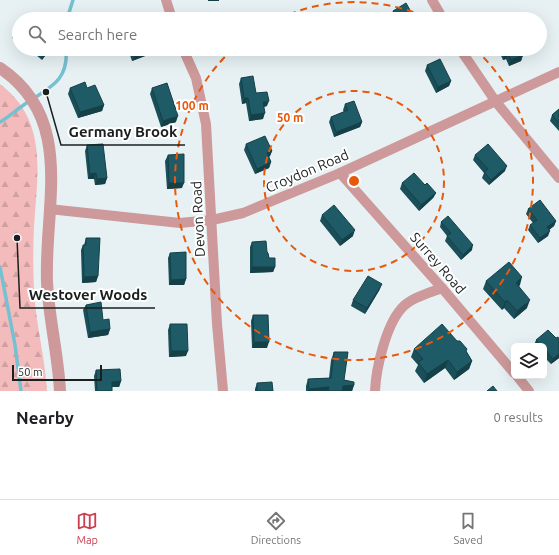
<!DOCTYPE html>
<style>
body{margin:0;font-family:Ubuntu,sans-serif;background:#f6f6f6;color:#202124}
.controls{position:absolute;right:12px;bottom:12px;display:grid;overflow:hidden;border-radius:6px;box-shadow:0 4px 16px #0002}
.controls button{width:36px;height:36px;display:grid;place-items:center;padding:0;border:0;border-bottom:1px solid #e0e0e0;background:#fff;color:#202124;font:20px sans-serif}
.scale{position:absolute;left:12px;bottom:10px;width:90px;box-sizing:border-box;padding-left:4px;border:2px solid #1b1f1f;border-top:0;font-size:11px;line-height:14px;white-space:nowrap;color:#1b1f1f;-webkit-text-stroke:3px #fff;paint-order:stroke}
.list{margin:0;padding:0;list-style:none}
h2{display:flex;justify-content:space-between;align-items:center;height:52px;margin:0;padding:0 16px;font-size:17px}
h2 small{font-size:13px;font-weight:400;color:#757577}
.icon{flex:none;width:22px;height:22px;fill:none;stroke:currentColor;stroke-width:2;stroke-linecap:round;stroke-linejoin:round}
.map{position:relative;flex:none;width:559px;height:391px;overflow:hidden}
.search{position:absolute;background:#fff;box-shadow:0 4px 16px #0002;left:12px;right:12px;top:12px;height:44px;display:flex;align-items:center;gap:10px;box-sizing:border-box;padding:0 14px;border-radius:22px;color:#757577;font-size:15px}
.sheet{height:108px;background:#fff}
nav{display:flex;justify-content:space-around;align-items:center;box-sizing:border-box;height:56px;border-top:1px solid #e0e0e0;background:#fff;font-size:11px;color:#757577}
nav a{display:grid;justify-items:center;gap:2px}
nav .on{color:#ce3e51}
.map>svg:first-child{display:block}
.forest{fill:url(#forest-firs)}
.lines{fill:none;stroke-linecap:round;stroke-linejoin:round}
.stream{stroke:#74c1d1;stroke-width:3.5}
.minor{stroke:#cd999a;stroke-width:10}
.tertiary{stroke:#cd999a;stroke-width:12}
.wall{fill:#1a4e58}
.shaded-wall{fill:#154047}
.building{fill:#1e5b66;stroke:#154047}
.ring{fill:none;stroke:#e8590c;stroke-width:2;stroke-dasharray:7 5}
.labels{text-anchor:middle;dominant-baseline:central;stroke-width:4;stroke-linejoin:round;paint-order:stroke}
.street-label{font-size:14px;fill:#1b1f1f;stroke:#fff}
.centre{fill:#e8590c;stroke:#fff;stroke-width:2}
.ring-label{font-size:12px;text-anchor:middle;font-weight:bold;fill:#e8590c;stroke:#fff;stroke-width:4;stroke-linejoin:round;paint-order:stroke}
.leader{fill:none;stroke:#1b1f1f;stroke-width:1.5}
.callout-dot{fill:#1b1f1f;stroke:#fff;stroke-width:1.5}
.callout-label{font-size:15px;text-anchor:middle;font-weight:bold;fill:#1b1f1f;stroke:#fff;stroke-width:4;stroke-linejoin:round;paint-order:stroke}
</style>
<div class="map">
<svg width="559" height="391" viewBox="0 0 559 391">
<defs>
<pattern id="forest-firs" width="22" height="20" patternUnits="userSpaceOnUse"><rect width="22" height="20" fill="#f3bbbc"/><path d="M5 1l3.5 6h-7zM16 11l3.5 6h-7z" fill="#d0a0a1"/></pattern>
</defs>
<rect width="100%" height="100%" fill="#e7f1f3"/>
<!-- forest -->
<path class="forest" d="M0 84C49 121 37 175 34 227 33 249 33 270 34 291 36 325 45 357 47 391H0Z"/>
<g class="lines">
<!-- stream -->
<g class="stream">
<path d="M67 19 73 0"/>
<path d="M0 122C9 117 16 110 25 104 48 88 69 82 66 49"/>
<path d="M0 267 15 345 21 391"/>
</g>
<!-- minor -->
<g class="minor">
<path d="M166 0 172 19"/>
<path d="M432 0 443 19"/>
<path d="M183 49 196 78 206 124 217 324 223 391"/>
<path d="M460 49 496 102 559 178"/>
<path d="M340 173 442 288 514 373"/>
<path d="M49 209 180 223 212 220 243 213 340 173 559 72"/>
<path d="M517 376 529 391"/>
<path d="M375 391C376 368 386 326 401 309 410 298 429 293 442 288"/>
</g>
<!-- tertiary -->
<path class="tertiary" d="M0 68C76 119 44 206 47 282 49 319 58 354 60 391"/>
</g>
<!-- wall -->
<g class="wall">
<path d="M393 11 415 19H392L391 17Z"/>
<path d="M19 25V44L12 38 15 30Z"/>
<path d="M29 49H50L42 60Z"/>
<path d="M128 49H155L153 53 132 61Z"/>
<path d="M221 49H237L223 55Z"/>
<path d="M498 49H520L523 55 521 61 509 66 506 59 503 60Z"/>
<path d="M427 65 451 81 449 86 436 93 425 71Z"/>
<path d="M241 78 256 93 267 106 264 107 263 119 249 121 246 103 242 104 239 84Z"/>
<path d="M70 88H87L104 105 102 111 78 118 68 94Z"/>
<path d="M152 88 176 122 161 127 150 94Z"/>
<path d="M345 104 362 122 360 127 334 137 329 122 331 117 344 112 343 110Z"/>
<path d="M559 109V131L550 121 552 115Z"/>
<path d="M246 144 272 151 270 156 269 157 271 162 269 168 255 174 244 150Z"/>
<path d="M87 145 107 178 105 184 95 185 94 179H88L85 151Z"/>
<path d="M168 155 182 188 167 189 165 161Z"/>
<path d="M475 155 505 171 489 185 482 178 484 173 473 160Z"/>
<path d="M402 183 425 185 436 193 433 198 419 211 400 189Z"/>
<path d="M528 209 556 221 554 226 549 230 548 236 538 243 528 230 530 225 533 223 526 214Z"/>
<path d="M322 215 353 236 340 246 320 221Z"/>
<path d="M441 222 472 250 461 260 445 241 447 236 440 227Z"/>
<path d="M86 238 98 276 96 282 82 283 81 250 83 245H84Z"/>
<path d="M252 242 267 252 269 258 275 267 273 272 250 273V247Z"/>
<path d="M170 253 186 279 184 285H169L168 258Z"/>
<path d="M486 281 520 285 519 286 527 308 514 319 504 308 502 310 483 289Z"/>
<path d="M380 289 365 314 351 306 353 300Z"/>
<path d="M86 305 103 320 110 329 108 335 88 338 83 310Z"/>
<path d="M253 315 267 348H252L251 321Z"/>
<path d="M170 324 186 356 169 357 168 330Z"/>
<path d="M556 338 559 339V358L551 364 544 357V346H535L534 345 536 340Z"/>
<path d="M414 349 466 351 472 361 469 369 454 380 445 368 424 383 415 371 418 365 411 357Z"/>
<path d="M334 352 344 380 354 385 352 391H306V386L308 379 329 378 331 360Z"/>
<path d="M96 370 121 381 119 387H112V391H95L94 376Z"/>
<path d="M257 383 273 391H255V389Z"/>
</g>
<!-- shaded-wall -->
<g class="shaded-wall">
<rect x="208" y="0" width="11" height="1"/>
<path d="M47 49H50L42 60 45 52Z"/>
<path d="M152 49H155L153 53 132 61 135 56Z"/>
<path d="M225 49H237L223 55Z"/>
<path d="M508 53 506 59 503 60 505 55Z"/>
<path d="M523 55 521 61 509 66 511 60Z"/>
<path d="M451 81 449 86 436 93 438 87Z"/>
<path d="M244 98H248L246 103 242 104Z"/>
<path d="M269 101 267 106 261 107 263 102Z"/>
<path d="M104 105 102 111 78 118 80 112Z"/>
<path d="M265 113 263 119 249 121 251 115Z"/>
<path d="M178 116 176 122 161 127 163 121Z"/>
<path d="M362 122 360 127 334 137 336 132Z"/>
<path d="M272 151 270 156 265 159 267 153Z"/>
<path d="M271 162 269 168 255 174 257 169Z"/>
<path d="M507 166 505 171 489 185 491 180Z"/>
<path d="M96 173 94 179H88L90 174Z"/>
<path d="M107 178 105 184 95 185 97 179Z"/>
<path d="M169 183H184L182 188 167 189Z"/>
<path d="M436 193 433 198 419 211 421 205Z"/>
<path d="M556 221 554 226 545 233 547 227Z"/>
<path d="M355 230 353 236 340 246 342 240Z"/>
<path d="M550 231 548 236 538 243 540 238Z"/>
<path d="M473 245 472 250 461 260 463 255Z"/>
<path d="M252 267H275L273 272 250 273Z"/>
<path d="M98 276 96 282 82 283 84 277Z"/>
<path d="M522 277 520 285 513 291 516 283Z"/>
<path d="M186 279 184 285H169L171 280Z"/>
<path d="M382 284 380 289 365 314 367 308Z"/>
<path d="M507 300 504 308 502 310 505 302Z"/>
<path d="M530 300 527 308 514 319 517 311Z"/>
<path d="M110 329 108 335 88 338 90 332Z"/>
<path d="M254 342H269L267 348H252Z"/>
<path d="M171 351H188L186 356 169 357Z"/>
<path d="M559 354V358L551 364 553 359Z"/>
<path d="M448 360 445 368 424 383 427 374Z"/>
<path d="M472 361 469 369 454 380 457 372Z"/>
<path d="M121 381 119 387H110L112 382Z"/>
<path d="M354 385 352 391H341L343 386Z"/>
<path d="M329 387 328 391H308L309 389Z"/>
</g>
<!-- building -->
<g class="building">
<path d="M406 3 415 19H398L393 11Z"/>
<path d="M28 14 34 19H24Z"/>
<path d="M19 25V33L15 30Z"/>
<path d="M42 49H47L45 52Z"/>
<path d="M132 49H152L135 56Z"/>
<path d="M503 49H520L523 55 511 60 508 53 505 55Z"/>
<path d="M440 59 451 81 438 87 427 65Z"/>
<path d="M253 76 256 93 267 92 269 101 263 102 265 113 251 115 248 98H244L241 78Z"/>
<path d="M85 82 87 88 95 85 104 105 80 112 70 88Z"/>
<path d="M167 83 178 116 163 121 152 88Z"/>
<path d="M354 101 362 122 336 132 331 117 348 110 345 104Z"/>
<path d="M559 109V123L552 115Z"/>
<path d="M265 136 272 151 267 153 271 162 257 169 246 144Z"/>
<path d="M103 144 107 178 97 179 96 173 90 174 87 145Z"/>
<path d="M488 144 507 166 491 180 484 172 488 169 475 155Z"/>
<path d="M184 154V183H169L168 155Z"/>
<path d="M414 173 425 185 427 183 436 193 421 205 402 183Z"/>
<path d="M540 200 556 221 547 227 550 231 540 238 530 225 537 220 528 209Z"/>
<path d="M334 205 355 230 342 240 322 215Z"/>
<path d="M448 216 473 245 463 255 447 236 451 233 441 222Z"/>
<path d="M86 238H100L98 276 84 277 83 245H86Z"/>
<path d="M266 241 267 252 268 253 269 258H275V267H252V242Z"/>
<path d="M186 252V279L171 280 170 253Z"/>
<path d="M509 262 522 277 516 283 530 300 517 311 507 300 505 302 486 281Z"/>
<path d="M368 276 382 284 367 308 353 300Z"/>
<path d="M101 302 103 320 109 319 110 329 90 332 86 305Z"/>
<path d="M253 315H268L269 342H254Z"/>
<path d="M170 324H187L188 351H171Z"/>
<path d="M442 324 457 341H460L467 349 466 351 472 361 457 372 448 360 427 374 418 362 423 359 414 349Z"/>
<path d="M548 330 556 338 558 337 559 339V354L553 359 544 349V346H542L536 340Z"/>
<path d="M334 352H348L344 380 354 382V385L343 386 342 391H328L329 387 309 389 308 379 331 378Z"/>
<path d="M120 369 121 381 112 382V391H97L96 370Z"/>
<path d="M272 382 273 391H257V383Z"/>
<path d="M493 386 497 391H487Z"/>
</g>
<!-- distance rings -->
<g class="ring">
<circle cx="354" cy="181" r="90"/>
<path d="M278 19A179 179 0 0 1 430 19M475 49A179 179 0 1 1 233 49"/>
</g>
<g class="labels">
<!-- street labels -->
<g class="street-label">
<text transform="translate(307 171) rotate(-23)">Croydon Road</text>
<text transform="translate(198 219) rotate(-93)">Devon Road</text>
<text transform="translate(438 263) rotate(49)">Surrey Road</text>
</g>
</g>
<circle cx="354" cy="181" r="6" class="centre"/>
<g class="ring-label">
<text x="192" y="110">100 m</text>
<text x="290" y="122">50 m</text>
</g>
<!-- callouts -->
<path class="leader" d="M46 92L61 145H185M17 238L20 308H155"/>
<g class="callout-dot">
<circle cx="46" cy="92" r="4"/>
<circle cx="17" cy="238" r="4"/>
</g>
<g class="callout-label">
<text x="123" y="137">Germany Brook</text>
<text x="88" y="300">Westover Woods</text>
</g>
</svg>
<div class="controls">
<button><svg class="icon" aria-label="layers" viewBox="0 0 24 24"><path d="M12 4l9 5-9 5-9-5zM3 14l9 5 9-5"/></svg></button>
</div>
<div class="scale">50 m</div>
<div class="search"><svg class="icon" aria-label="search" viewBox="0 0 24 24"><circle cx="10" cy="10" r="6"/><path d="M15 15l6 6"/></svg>Search here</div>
</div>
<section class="sheet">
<h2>Nearby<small>0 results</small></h2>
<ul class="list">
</ul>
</section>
<nav>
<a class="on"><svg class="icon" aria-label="map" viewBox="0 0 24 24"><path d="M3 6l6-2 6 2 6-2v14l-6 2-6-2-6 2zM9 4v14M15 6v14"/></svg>Map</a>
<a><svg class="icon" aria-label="directions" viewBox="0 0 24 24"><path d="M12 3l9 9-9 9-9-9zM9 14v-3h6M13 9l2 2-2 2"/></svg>Directions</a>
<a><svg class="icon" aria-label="saved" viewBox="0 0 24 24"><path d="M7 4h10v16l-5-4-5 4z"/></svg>Saved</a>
</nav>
